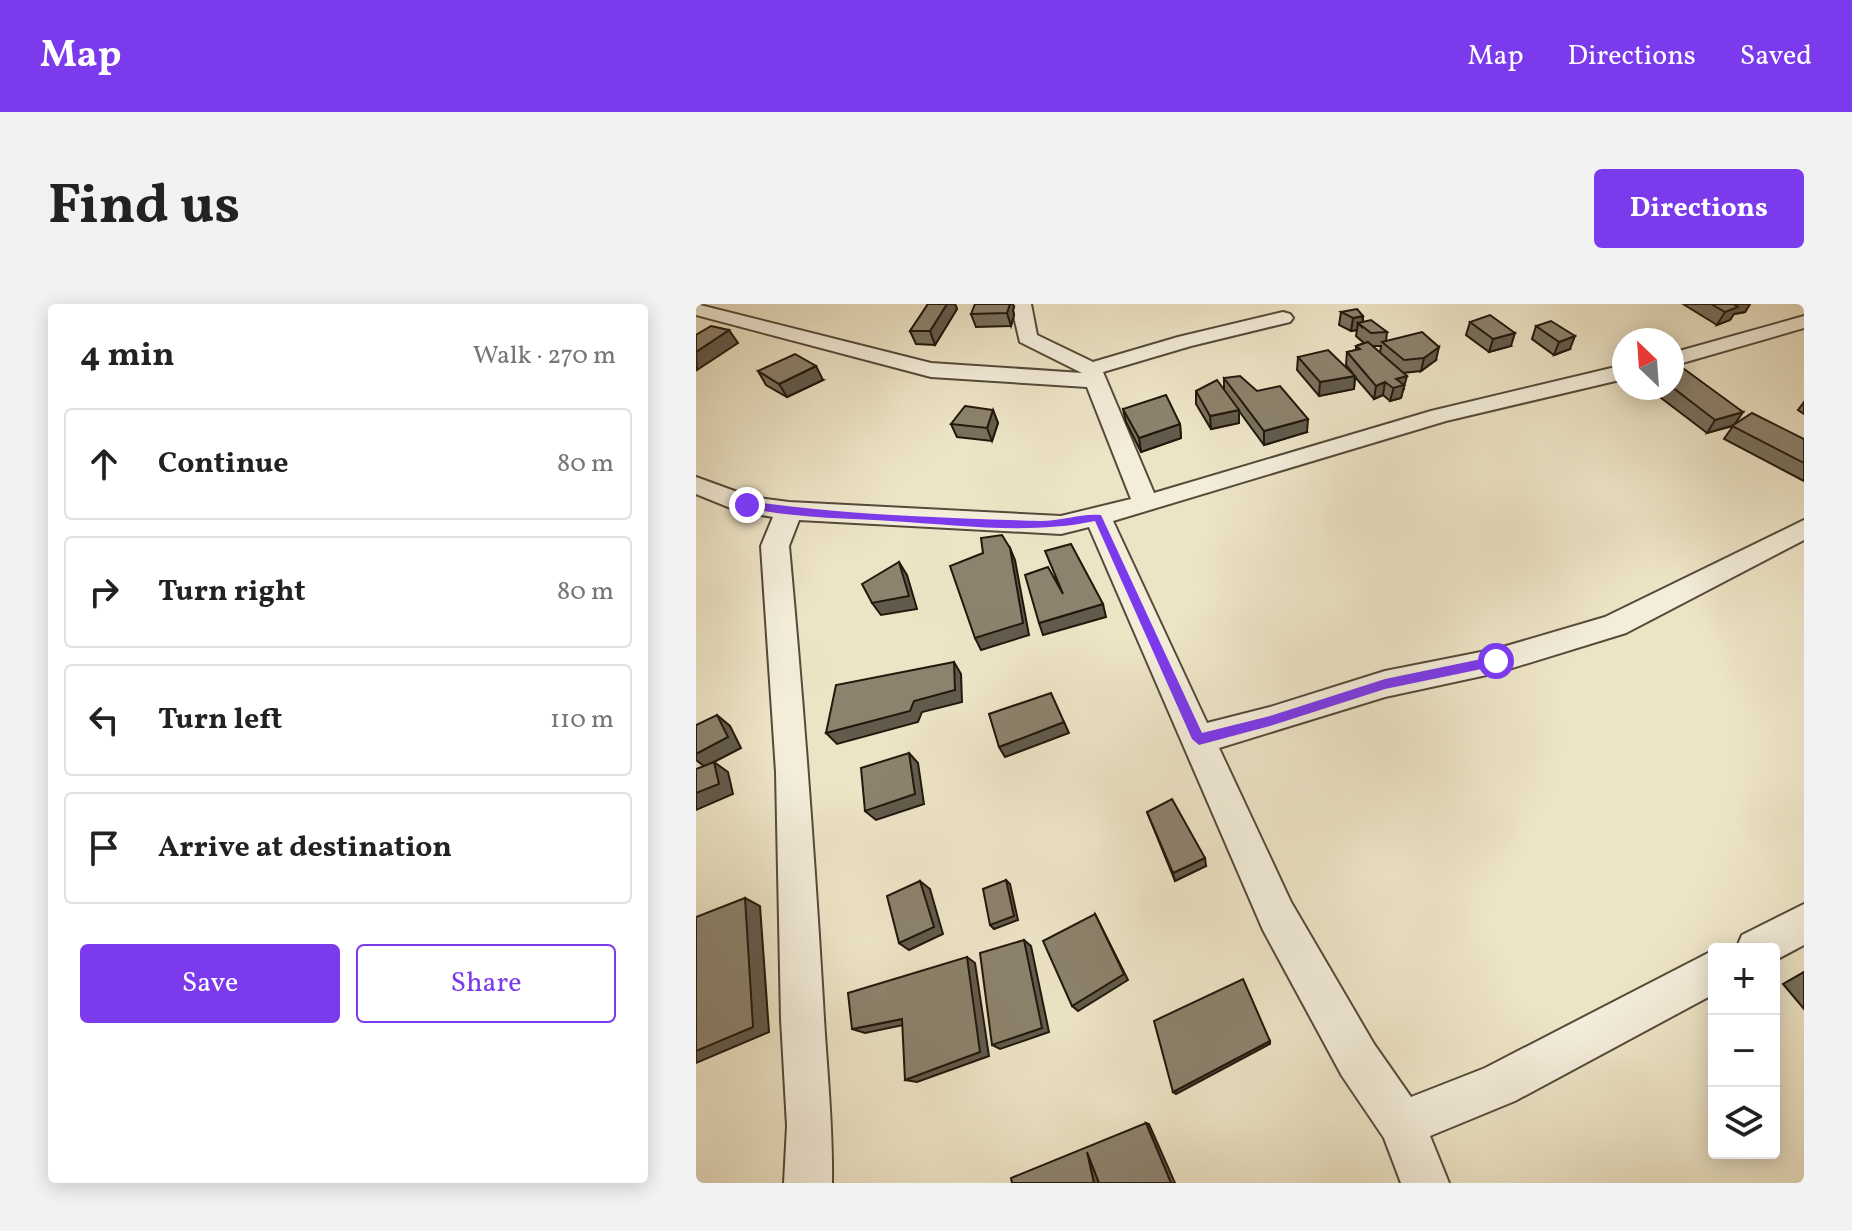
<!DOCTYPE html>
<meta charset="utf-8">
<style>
body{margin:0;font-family:Vollkorn,serif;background:#f2f2f2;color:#222}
.controls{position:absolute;right:24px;bottom:24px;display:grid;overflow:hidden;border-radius:8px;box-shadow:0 4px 20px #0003}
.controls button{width:72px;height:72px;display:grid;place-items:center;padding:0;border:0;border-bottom:2px solid #e0e0e0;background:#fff;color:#222;font:40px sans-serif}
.compass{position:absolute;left:916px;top:24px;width:72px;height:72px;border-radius:50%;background:#fff;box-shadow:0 4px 20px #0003;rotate:335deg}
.stop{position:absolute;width:24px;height:24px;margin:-18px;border:6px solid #7c3aed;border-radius:50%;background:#fff}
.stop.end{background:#7c3aed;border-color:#fff;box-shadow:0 2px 8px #0008}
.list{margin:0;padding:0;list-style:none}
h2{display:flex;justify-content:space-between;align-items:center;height:104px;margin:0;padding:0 32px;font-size:34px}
h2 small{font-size:26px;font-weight:400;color:#767676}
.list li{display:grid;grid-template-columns:52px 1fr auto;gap:24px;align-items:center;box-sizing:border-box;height:112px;margin:0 16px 16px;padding:0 16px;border:2px solid #e0e0e0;border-radius:8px}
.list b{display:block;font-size:30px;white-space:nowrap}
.list em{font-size:26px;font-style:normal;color:#767676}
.actions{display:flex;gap:16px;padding:24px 32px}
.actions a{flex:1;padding:18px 0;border:2px solid #7c3aed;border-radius:8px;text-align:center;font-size:28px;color:#7c3aed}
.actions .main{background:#7c3aed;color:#fff}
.icon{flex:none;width:44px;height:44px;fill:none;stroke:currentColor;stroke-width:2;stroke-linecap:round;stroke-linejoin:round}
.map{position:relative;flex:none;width:1108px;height:879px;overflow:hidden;border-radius:8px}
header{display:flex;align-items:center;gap:48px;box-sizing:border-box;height:112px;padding:0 40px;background:#7c3aed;color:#fff}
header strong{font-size:38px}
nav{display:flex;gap:44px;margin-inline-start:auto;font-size:28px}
.intro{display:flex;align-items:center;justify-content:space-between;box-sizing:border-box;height:192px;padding:0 48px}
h1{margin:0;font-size:56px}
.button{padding:20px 36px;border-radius:8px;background:#7c3aed;color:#fff;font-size:28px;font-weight:700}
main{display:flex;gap:48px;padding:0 48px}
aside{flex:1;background:#fff;border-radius:8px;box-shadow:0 4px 20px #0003}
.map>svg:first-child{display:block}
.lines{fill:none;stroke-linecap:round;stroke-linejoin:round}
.minor-casing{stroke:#564a3a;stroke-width:4}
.minor{fill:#f3edda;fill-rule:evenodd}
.wall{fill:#78705e;stroke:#23170c;stroke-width:2;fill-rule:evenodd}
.shaded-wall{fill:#625b4c;stroke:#23170c;stroke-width:2}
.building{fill:#8c826d;stroke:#23170c;stroke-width:2}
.route{fill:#7c3aed}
</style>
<header>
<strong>Map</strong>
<nav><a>Map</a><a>Directions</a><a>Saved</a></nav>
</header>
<div class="intro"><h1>Find us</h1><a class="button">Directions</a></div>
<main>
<aside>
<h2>4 min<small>Walk · 270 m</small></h2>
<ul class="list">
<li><svg class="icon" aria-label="ahead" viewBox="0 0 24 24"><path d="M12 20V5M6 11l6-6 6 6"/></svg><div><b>Continue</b></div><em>80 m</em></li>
<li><svg class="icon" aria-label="right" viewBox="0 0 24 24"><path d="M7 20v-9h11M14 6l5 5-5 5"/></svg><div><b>Turn right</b></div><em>80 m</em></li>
<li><svg class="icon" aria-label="left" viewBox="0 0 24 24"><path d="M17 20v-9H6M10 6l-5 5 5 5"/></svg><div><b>Turn left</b></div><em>110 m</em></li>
<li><svg class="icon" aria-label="arrive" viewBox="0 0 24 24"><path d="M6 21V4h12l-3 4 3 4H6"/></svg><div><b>Arrive at destination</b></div></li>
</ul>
<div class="actions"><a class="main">Save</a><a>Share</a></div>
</aside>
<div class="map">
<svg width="1108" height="879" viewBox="0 0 1108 879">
<rect width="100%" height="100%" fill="#ede4c6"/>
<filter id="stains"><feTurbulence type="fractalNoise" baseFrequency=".0025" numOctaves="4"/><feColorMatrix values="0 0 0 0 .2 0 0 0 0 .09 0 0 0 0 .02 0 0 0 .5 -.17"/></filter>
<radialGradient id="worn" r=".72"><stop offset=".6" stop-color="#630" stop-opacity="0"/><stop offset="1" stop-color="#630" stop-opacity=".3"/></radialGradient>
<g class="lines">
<defs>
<g id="minor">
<path d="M0 0 235 59 386 69 324 38 315 0H335L341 31 397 58 482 33 587 8 594 10 597 14 594 18 495 42 407 68 458 189 735 107 928 61V75L750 117 417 217 511 419 574 403 689 367 800 345 909 313 1108 216V236L930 329 800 369 689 393 523 444 595 598 678 740 715 793 789 764 1018 646V690L819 797 734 832 753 879H705L688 834 646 772 567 626 393 223 365 230 103 216 93 242C107 394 118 544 127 697 130 758 137 818 136 879H88L91 822 85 715 80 468 65 242 77 213 42 207 0 190V173L55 193 93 198 365 212 435 195 391 83 235 73 0 11Z"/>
<path d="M1108 12V24L976 62V49Z"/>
<path d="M1108 600V641L1078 657V645H1040L1046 631Z"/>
</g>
</defs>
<!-- minor casing -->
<use href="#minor" class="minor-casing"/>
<!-- minor -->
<use href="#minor" class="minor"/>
</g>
<!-- wall -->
<g class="wall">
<path d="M232 0H259L261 5 239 41 220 40 214 27Z"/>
<path d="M987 0H1054L1049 8 1038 10 1034 16 1021 21Z"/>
<path d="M318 3 317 6 318 11 315 22 280 23 275 10Z"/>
<path d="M645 8 667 12V18L691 28 690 37 740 56 725 67 707 69 708 85 707 86 705 94 694 97 687 91 678 95 659 73 658 85 623 92 601 66 602 53 655 67 650 61 651 48 660 46V42L668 39 660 32 661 26 655 27 643 21ZM676 42H685L684 49Z"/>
<path d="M774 18 815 42 793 48 770 31Z"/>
<path d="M840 22 874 45 858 51 836 35Z"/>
<path d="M976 64 1047 108 1038 121 1108 135V177L1028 135 1037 122 1011 129 952 84H976Z"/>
<path d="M62 67 127 76 91 93 70 81Z"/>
<path d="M528 74 561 87 611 128 568 141 543 107V119L515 125 500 100V87L528 86Z"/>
<path d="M1108 98V110L1102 106Z"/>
<path d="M427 105 484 120 485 134 445 148 430 118Z"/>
<path d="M297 106 302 119 296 137 261 133 255 120Z"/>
<path d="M451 508 510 562 479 577Z"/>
<path d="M1108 668V705L1087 680Z"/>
</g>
<!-- shaded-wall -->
<g class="shaded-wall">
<path d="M251 0H259L261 5 239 41 234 27Z"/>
<path d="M313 0H317L318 3 317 6 318 11 315 22 311 9Z"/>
<path d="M1041 0H1054L1049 8 1038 10 1034 16 1021 21 1029 8 1039 4Z"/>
<path d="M667 12 666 23 662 19 661 26 655 27 657 14Z"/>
<path d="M33 26 42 39 1 66 0 48Z"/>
<path d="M819 29 815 42 793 48 797 35Z"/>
<path d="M879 32 874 45 858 51 863 38Z"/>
<path d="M743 43 740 56 725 67 728 54Z"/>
<path d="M120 62 127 76 91 93 83 80Z"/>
<path d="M659 72 658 85 623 92 624 78Z"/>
<path d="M711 72 705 94 694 97 700 75Z"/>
<path d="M689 78 687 91 678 95 680 82Z"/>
<path d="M297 106 302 119 296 137 291 124Z"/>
<path d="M543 106V119L515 125 514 112Z"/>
<path d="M1047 108 1038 121 1011 129 1019 116Z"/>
<path d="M612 115 611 128 568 141V127Z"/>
<path d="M484 120 485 134 445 148 443 134Z"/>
<path d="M314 244 319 256 333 331 285 346 279 334Z"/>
<path d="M203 258 211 271 221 305 185 311 176 299Z"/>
<path d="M407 300 410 313 347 331 343 319Z"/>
<path d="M258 358 265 370 266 398 226 408 222 418 141 440 130 429 218 397Z"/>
<path d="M21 411 34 422 45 444 18 458 32 468 37 490 0 506V489L9 463 0 456V450Z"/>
<path d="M368 418 373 429 309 453 303 443Z"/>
<path d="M213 449 222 459 228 500 180 516 169 507Z"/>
<path d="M509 554 510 562 479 577 477 569Z"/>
<path d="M310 576 314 580 322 616 298 625 294 621Z"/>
<path d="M224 577 234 585 247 630 213 646 203 639Z"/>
<path d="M49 594 64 602 73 728 0 759V747Z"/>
<path d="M399 610 432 676 382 707 376 702Z"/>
<path d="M328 636 335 642 353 728 304 745 296 741Z"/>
<path d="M271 653 279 659 293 752 221 778 209 776Z"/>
<path d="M206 715 217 719 169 729 156 725Z"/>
<path d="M574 737V740L480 790 477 788Z"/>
<path d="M450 819 453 820 479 879H475Z"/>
<path d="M391 848 404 879H398Z"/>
</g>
<!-- building -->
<g class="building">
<path d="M232 0H251L234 27H214Z"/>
<path d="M279 0H314L311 9 275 10Z"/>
<path d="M1015 0H1037L1042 3 1029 8Z"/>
<path d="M661 5 667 12 657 14 645 8Z"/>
<path d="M794 11 819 29 797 35 774 18Z"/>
<path d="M675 16 691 28 675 29 662 19Z"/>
<path d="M855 17 879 32 863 38 840 22Z"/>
<path d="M15 22 33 26 0 48V31Z"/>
<path d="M726 28 743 43 728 54 708 56 686 38Z"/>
<path d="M672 38 711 72 700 75 708 81 697 84 689 78 680 82 651 48 664 45 660 42Z"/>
<path d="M632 46 659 72 624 78 602 53Z"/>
<path d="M99 50 120 62 83 80 62 67Z"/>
<path d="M984 62 1047 108 1019 116 976 83V64Z"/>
<path d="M544 72 561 87 584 82 612 115 568 127 528 74Z"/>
<path d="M521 76 543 106 514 112 500 87Z"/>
<path d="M470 91 484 120 443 134 427 105Z"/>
<path d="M269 102 297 106 291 124 255 120Z"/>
<path d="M1056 109 1108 135V159L1036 122Z"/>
<path d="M306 231 314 244 327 319 279 334 254 262 287 249 285 234Z"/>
<path d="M375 240 407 300 343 319 329 271 352 263 367 290 349 247Z"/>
<path d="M203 258 213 292 176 299 166 280Z"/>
<path d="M258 358 259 386 218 397 214 407 130 429 140 381Z"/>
<path d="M355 389 368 418 303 443 293 410Z"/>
<path d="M21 411 32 433 0 450V421Z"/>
<path d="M213 449 219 490 169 507 165 464Z"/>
<path d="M18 458 23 480 0 489V465Z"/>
<path d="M476 495 509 554 477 569 451 508Z"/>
<path d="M310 576 318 612 294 621 287 585Z"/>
<path d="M224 577 238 623 203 639 191 592Z"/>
<path d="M49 594 57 723 0 747V613Z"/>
<path d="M399 610 428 670 376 702 347 637Z"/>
<path d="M328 636 346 724 296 741 284 649Z"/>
<path d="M271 653 284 748 209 776 206 715 156 725 152 689Z"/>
<path d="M547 675 574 737 477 788 458 717Z"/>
<path d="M450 819 475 879H403L391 848 398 879H316L315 874Z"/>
</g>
<!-- route -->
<path class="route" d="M51 197C148 211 247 214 345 217 365 217 386 209 405 211L506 429 574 412 689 375 800 352 806 357 800 362 689 385 574 422 503 441 496 435 399 217C333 231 262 221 195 217 146 214 96 214 47 203V198Z"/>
<rect width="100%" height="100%" filter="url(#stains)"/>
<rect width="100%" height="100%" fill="url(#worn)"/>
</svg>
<div class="controls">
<button>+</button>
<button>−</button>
<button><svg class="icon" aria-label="layers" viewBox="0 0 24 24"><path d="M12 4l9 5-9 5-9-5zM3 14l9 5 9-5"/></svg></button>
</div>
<svg class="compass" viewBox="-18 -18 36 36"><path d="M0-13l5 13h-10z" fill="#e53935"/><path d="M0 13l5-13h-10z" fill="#767676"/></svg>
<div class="stop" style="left:800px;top:357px"></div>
<div class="stop end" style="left:51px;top:201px"></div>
</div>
</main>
